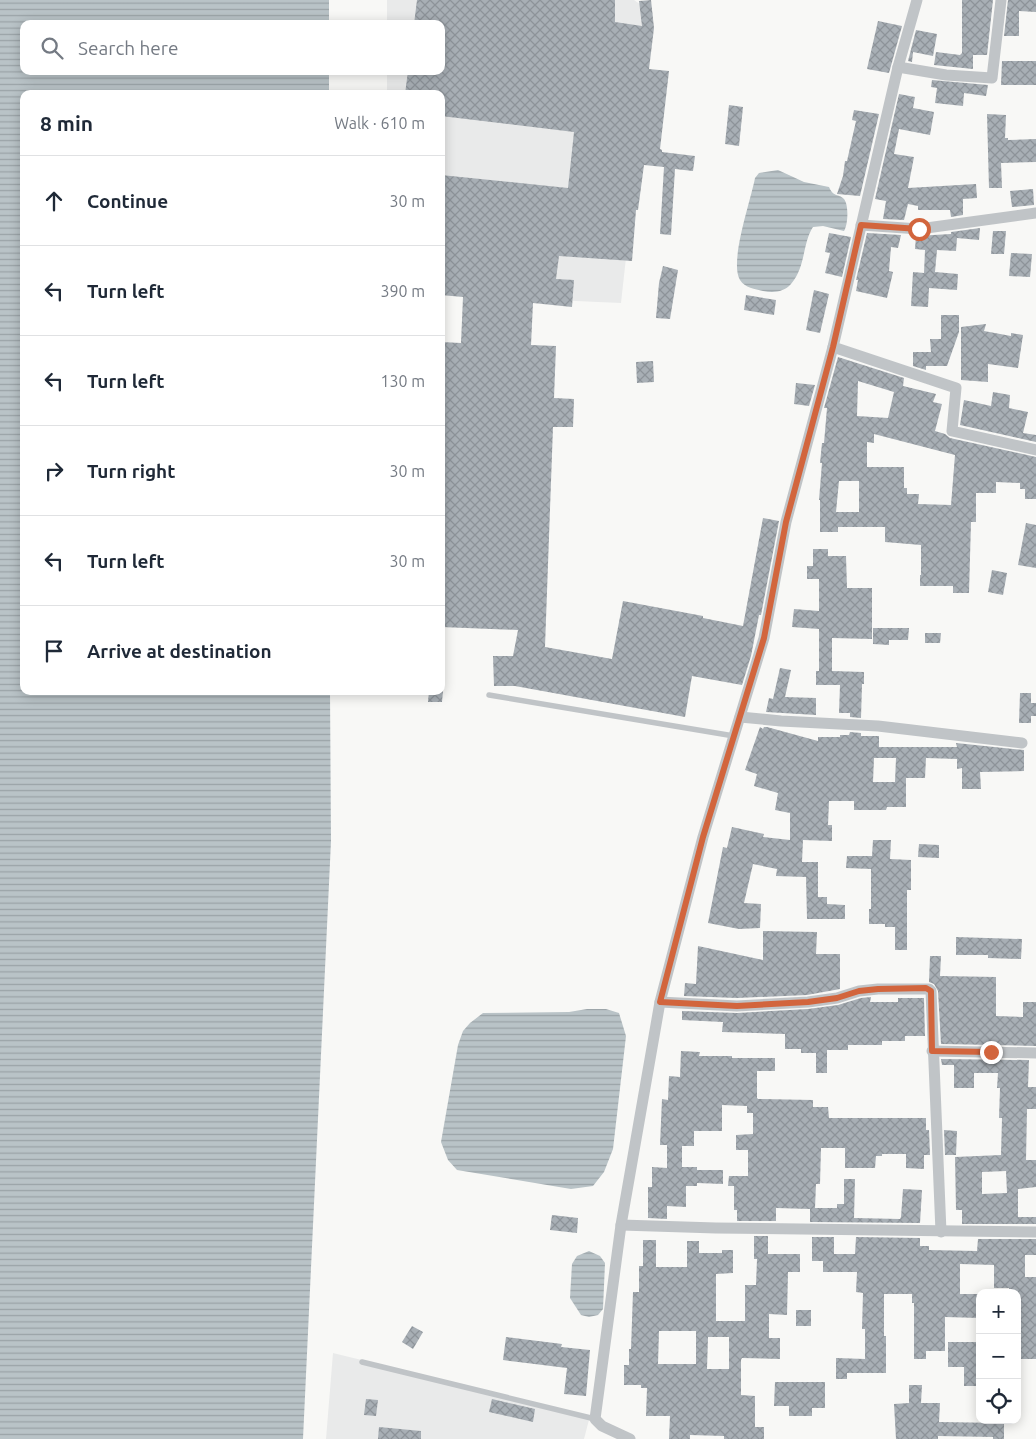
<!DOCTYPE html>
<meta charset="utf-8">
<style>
body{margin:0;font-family:Ubuntu,sans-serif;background:#f6f6f7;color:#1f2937}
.controls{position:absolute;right:15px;bottom:15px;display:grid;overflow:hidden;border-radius:10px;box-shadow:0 2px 12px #0003}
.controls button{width:45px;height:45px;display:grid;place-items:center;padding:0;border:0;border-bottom:1px solid #e0e1e3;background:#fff;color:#1f2937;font:25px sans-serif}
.stop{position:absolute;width:15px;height:15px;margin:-11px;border:4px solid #d2653d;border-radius:50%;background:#fff}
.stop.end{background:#d2653d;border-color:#fff;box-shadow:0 1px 5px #0008}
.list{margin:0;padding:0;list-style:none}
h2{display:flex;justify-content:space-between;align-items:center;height:65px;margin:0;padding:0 20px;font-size:21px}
h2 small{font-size:16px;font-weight:400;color:#747a83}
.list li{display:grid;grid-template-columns:32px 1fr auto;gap:15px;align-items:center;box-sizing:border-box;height:90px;padding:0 20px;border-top:1px solid #e0e1e3}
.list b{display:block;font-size:19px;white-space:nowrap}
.list em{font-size:16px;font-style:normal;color:#747a83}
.icon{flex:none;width:28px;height:28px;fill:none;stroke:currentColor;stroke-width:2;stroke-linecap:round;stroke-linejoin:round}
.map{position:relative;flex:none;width:1036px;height:1439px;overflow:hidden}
.search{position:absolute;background:#fff;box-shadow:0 2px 12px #0003;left:20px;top:20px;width:425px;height:55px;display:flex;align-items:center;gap:12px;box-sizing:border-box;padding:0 18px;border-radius:10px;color:#747a83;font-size:19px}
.panel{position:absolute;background:#fff;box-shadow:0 2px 12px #0003;left:20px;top:90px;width:425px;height:605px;border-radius:10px}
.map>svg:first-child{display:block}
.built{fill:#e9eaea}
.water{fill:url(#water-rules)}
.building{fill:url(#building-cross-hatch);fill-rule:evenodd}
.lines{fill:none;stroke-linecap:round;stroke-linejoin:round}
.lane{stroke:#c0c4c7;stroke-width:5.5}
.street{stroke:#c0c4c7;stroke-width:11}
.route{stroke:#d2653d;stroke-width:6}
</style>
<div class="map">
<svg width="1036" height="1439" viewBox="0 0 1036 1439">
<defs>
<pattern id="water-rules" width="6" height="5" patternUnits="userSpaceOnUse" patternTransform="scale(1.25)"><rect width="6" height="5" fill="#b9c3c7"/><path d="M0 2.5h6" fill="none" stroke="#9aa3a7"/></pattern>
<pattern id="building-cross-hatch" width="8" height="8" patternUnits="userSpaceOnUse" patternTransform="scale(1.25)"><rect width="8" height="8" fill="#a8afb5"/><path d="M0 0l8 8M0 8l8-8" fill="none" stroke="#8d9399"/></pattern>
</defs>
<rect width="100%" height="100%" fill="#f8f8f6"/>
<!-- built -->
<g class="built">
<path d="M387 0H634L653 13 621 303 441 295V94H387V71H441V24H387Z"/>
<path d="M333 1353 590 1416 584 1439H326Z"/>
</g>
<!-- water -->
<g class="water">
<path d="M0 0H329V24H24V71H329V94H24V691H330L331 841 303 1439H0Z"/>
<path d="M778 170 804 182 829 187C834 198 838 193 844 199 849 205 848 225 844 231L823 226 813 227C802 244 806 267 791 284 784 292 774 293 763 291 755 289 745 288 740 280 729 262 751 200 755 178L759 173Z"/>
<path d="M587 1009H606L619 1013 626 1036 613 1149 604 1172 593 1186 571 1189 457 1170 448 1160 441 1142 458 1045 463 1031 470 1023 483 1013 569 1012Z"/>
<path d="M589 1251 600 1256 605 1263 603 1309 598 1315 589 1317 581 1315 570 1298 572 1264 577 1256Z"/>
</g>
<!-- building -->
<g class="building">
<path d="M417 0H615V22L642 26 639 1 651 0 654 28 649 69 669 71 660 149 662 150V152L695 156 693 171 675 169 671 235 660 234 664 167 644 165 638 210H636L632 261 559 256 556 279 574 280 572 307 533 303 531 345 556 346 554 398 574 399 573 427H553L545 647 612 659 623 601 703 616V618L743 626 763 518 779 521 761 615H759L751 656 742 685 692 676 685 717 515 686H494L493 656H513L518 630 441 627V342L461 343 463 297 441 295V175L568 188 574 132 441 116V94H405L408 71H441V24H414Z"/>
<path d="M962 0H993L987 55H973V69L934 65 936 52 960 55 962 53Z"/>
<path d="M1008 0H1036V12L1019 11V36H1004Z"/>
<path d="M878 21 902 26 889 73 867 69Z"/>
<path d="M916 30 937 34 933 56 913 52 912 62 908 61Z"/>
<path d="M1002 61H1036V85H1001Z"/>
<path d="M932 80 988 85 986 96 964 93 963 106 935 103 937 88 931 87Z"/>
<path d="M899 94 915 97 913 108 934 112 930 135 899 129 894 154 914 157 908 188 976 184 977 198 963 199V215L951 217 950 210H918V206L908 204 904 220 883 219 886 201 875 199Z"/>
<path d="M729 105 743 107 739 146 725 144Z"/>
<path d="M854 110 879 114 860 196 837 194 843 176 845 161H847L856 121 852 120Z"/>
<path d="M987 114 1006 115 1005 138H1008V140L1036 139V162L1001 163 1002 188H989Z"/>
<path d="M1033 189 1034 205 1012 207 1010 191Z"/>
<path d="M980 228 979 240 957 238 956 251 937 250 935 272 958 274 957 290 929 288 928 307 911 306 913 272 924 273 925 250 915 249 916 236 951 234V232Z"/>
<path d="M993 231H1006L1004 254H991Z"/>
<path d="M829 233 851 237 842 277 825 273 830 253 825 252Z"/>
<path d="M867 233 901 235 898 248 891 247 889 271 893 272 887 298 856 291 858 280H856Z"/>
<path d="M1011 253 1032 254 1030 277 1009 276Z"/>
<path d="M663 266 678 270 670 319 656 318 659 283Z"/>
<path d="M814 290 829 294 820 333 806 330Z"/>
<path d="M746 295 776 300 774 315 744 310Z"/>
<path d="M941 315H959V332L947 366H926V370L913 366V352H931L930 339H941Z"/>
<path d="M986 324 984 331 1011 336V333L1023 335 1018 368 988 364V382L961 380V327Z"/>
<path d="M838 357 904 378 903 386 936 394 933 402 942 404 935 431 945 434 950 438 1036 457V499H1025V489H1020V483L996 482V493H976V522H971L969 593H953V586H920V575H921V545L885 542V527H838V532H820V500H819L822 463H820L822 443H824L827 408H824ZM858 381 894 392 888 418 857 416ZM874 434 955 455 951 505 918 504 919 494H907V488H904V467H867V442L874 443ZM839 481H859V512H836Z"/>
<path d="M653 361 654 382 637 383 636 362Z"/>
<path d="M796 383 815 385 809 406 794 404Z"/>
<path d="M993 392 1010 395 1009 408 1028 412 1023 433 1036 435V442L960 425 964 400 991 406Z"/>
<path d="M1026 523 1036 525V568L1018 565Z"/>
<path d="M813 549H828V556H846L847 588H872V639L832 638V671L864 672V684H862L861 718 850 717V713H839L840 685H816V671H819V629L792 627 794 609 819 611V579H807V566H813Z"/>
<path d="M992 570 1007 573 1003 595 988 592Z"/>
<path d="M873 628H909L908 640H889V645L873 644Z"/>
<path d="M925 633H941L940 643H925Z"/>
<path d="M780 668 791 670 785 697 816 698V715L766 712 769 698 773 699Z"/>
<path d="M429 691H443L442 702H428Z"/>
<path d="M1020 693H1031V703H1036V716H1031V723H1019Z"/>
<path d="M760 727 763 729 764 727H767L818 741V737H840V735H849L850 732 861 733V736H879V747H957L956 743 1024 750V771L980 772 981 789H962V768L957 769V759L926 758 925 778H906V807H887L886 810H854V801H829L828 825H832V841L803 840 802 862H818V897H827V904L845 905V919H807L806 877 776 876 777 869 753 864 744 903 761 904 760 928 739 929 708 923 723 847 727 848 732 827 764 834 763 837 790 840V813L775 810 778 793 754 786 757 774 745 770ZM874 758H896L895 782H873Z"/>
<path d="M873 840H891L890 859 911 860V890H907V950H895V927H885V924H869V909H871V869L846 868 847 856H872Z"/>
<path d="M919 844 939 845V858L918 857Z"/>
<path d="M763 931 817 932 816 954H840V989L807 995 737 998 684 996 685 983 696 984 698 946 763 960Z"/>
<path d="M956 937 1022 939 1021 959 988 958V955H956Z"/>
<path d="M930 956H941L940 976 996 977V1016L1023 1017V1002H1036V1046L941 1044 938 991 934 984 929 982Z"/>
<path d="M871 997 870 1002H898V998H924L925 1036H905V1041H882V1045H848V1050H827V1073H816V1053H801V1049H785V1034L722 1032 723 1022 682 1020V1011L737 1013 808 1009 838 1005 861 998Z"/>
<path d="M681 1051 700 1052 699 1056H732V1058H775V1071H757V1098L758 1099 813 1100V1107H828L829 1118H926V1130H929L930 1155H924V1169L906 1168V1154H882V1156H876L875 1168H845V1148H821L820 1184H816L815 1208H837V1204H844V1179H855L854 1218 900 1219 901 1217 903 1189 922 1190 920 1223 810 1222V1209L776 1208V1221H737V1210H734V1186H728L729 1176H748V1150H736V1135L753 1134V1113H747V1106L722 1105V1131H694V1146H682V1167H697V1170H723V1184L697 1183V1186H686V1207L667 1206V1219L648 1218V1187H652V1167L667 1168V1145H660L662 1099 668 1100 669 1076 680 1077Z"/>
<path d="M941 1059 1029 1060 1028 1087H1036V1109H1027L1026 1160H1036V1187L1018 1189V1217H1036V1224H962V1210H956L955 1157 1001 1155 1002 1118H999L1000 1088H997L998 1073H974V1088H954V1065H942ZM1006 1171 1007 1193 982 1194V1172Z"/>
<path d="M944 1130 957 1131 956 1155H945Z"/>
<path d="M552 1215 578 1218 577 1233 550 1230Z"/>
<path d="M754 1236H768V1254H800V1272H788L787 1315 769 1314V1338H780V1359L742 1358 741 1360V1395L755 1396V1427H764V1439H724V1436L690 1435V1439H669L670 1416H646L647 1388H641V1385H624V1365H629V1349H631L633 1292H639V1266H643V1240H656V1267H687V1241H699V1253H722V1250H733V1273L716 1274V1321H745V1285H756L757 1259H754ZM659 1331H696V1364H658ZM708 1337H729V1369H707Z"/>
<path d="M812 1237H834V1254H855L856 1237 920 1238V1246H929V1250L977 1251 978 1239H1036V1255H1025V1277H1036V1359H1017V1293H1009V1288H994V1265L960 1264V1294H980V1318L945 1317V1351H926V1359H914V1303H912V1294H884V1336H886V1373H847V1379H836V1358L865 1359V1329H862L863 1293 856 1292 857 1272H823V1261H812Z"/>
<rect x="796" y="1310" width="15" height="16"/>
<path d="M412 1326 423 1332 413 1349 402 1342Z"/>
<path d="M506 1337 562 1344 561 1347 590 1350 586 1396 564 1394 567 1368 503 1360Z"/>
<path d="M948 1342H980V1386H964V1367H948Z"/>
<path d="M775 1382H825V1408H812V1416H789V1406H774Z"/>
<path d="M909 1385H922L921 1403H940L939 1422 1004 1423V1439H993V1437L938 1436V1439H896L894 1404 909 1403Z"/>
<path d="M366 1399 378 1400 376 1416 364 1415Z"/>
<path d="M492 1399 535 1409 533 1422 489 1412Z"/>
<path d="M379 1427 421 1431V1439H378Z"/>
</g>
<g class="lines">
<!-- lane -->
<g class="lane">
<path d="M489 695 734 736"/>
<path d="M362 1362 595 1419"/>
</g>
<!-- street -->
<g class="street">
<path d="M898 67 946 75 992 78 1001 0"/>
<path d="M861 225 919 229 1036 213"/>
<path d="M833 347 956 388 952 431 1036 450"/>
<path d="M740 717 781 721 878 726 1022 743"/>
<path d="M660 1002 737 1006 808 1002 837 998 859 991 878 989H929L931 991 941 1232"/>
<path d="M932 1051 1036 1053"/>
<path d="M621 1225 716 1228 1036 1232"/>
<path d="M630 1439 602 1426 595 1419 621 1225 660 1002 703 837 764 638 786 522 833 347 898 67 917 0"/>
</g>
</g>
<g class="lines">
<!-- route -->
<path class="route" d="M919 229 861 225 833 347 786 522 764 638 703 837 660 1002 737 1006 808 1002 837 998 859 991 878 989 926 988 931 991 932 1051 991 1052"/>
</g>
</svg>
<div class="controls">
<button>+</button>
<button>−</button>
<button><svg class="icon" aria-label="locate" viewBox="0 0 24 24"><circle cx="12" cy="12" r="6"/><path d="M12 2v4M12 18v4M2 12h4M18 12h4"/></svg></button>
</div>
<div class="stop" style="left:919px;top:229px"></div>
<div class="stop end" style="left:991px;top:1052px"></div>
<div class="search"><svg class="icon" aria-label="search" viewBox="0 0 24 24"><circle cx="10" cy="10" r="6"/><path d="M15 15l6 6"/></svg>Search here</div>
<section class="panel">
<h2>8 min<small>Walk · 610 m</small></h2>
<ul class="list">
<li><svg class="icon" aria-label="ahead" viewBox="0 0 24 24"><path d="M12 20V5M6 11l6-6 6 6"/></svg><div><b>Continue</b></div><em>30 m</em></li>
<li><svg class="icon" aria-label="left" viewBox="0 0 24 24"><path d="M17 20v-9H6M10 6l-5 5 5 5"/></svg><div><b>Turn left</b></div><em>390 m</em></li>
<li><svg class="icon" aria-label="left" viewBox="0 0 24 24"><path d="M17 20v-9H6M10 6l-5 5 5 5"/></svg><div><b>Turn left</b></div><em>130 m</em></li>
<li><svg class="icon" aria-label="right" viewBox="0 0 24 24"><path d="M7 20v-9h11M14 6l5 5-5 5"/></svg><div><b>Turn right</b></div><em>30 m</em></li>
<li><svg class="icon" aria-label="left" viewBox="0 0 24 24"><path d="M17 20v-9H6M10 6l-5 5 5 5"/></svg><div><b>Turn left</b></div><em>30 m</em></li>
<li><svg class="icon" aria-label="arrive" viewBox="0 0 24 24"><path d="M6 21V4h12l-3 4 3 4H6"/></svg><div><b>Arrive at destination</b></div></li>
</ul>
</section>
</div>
